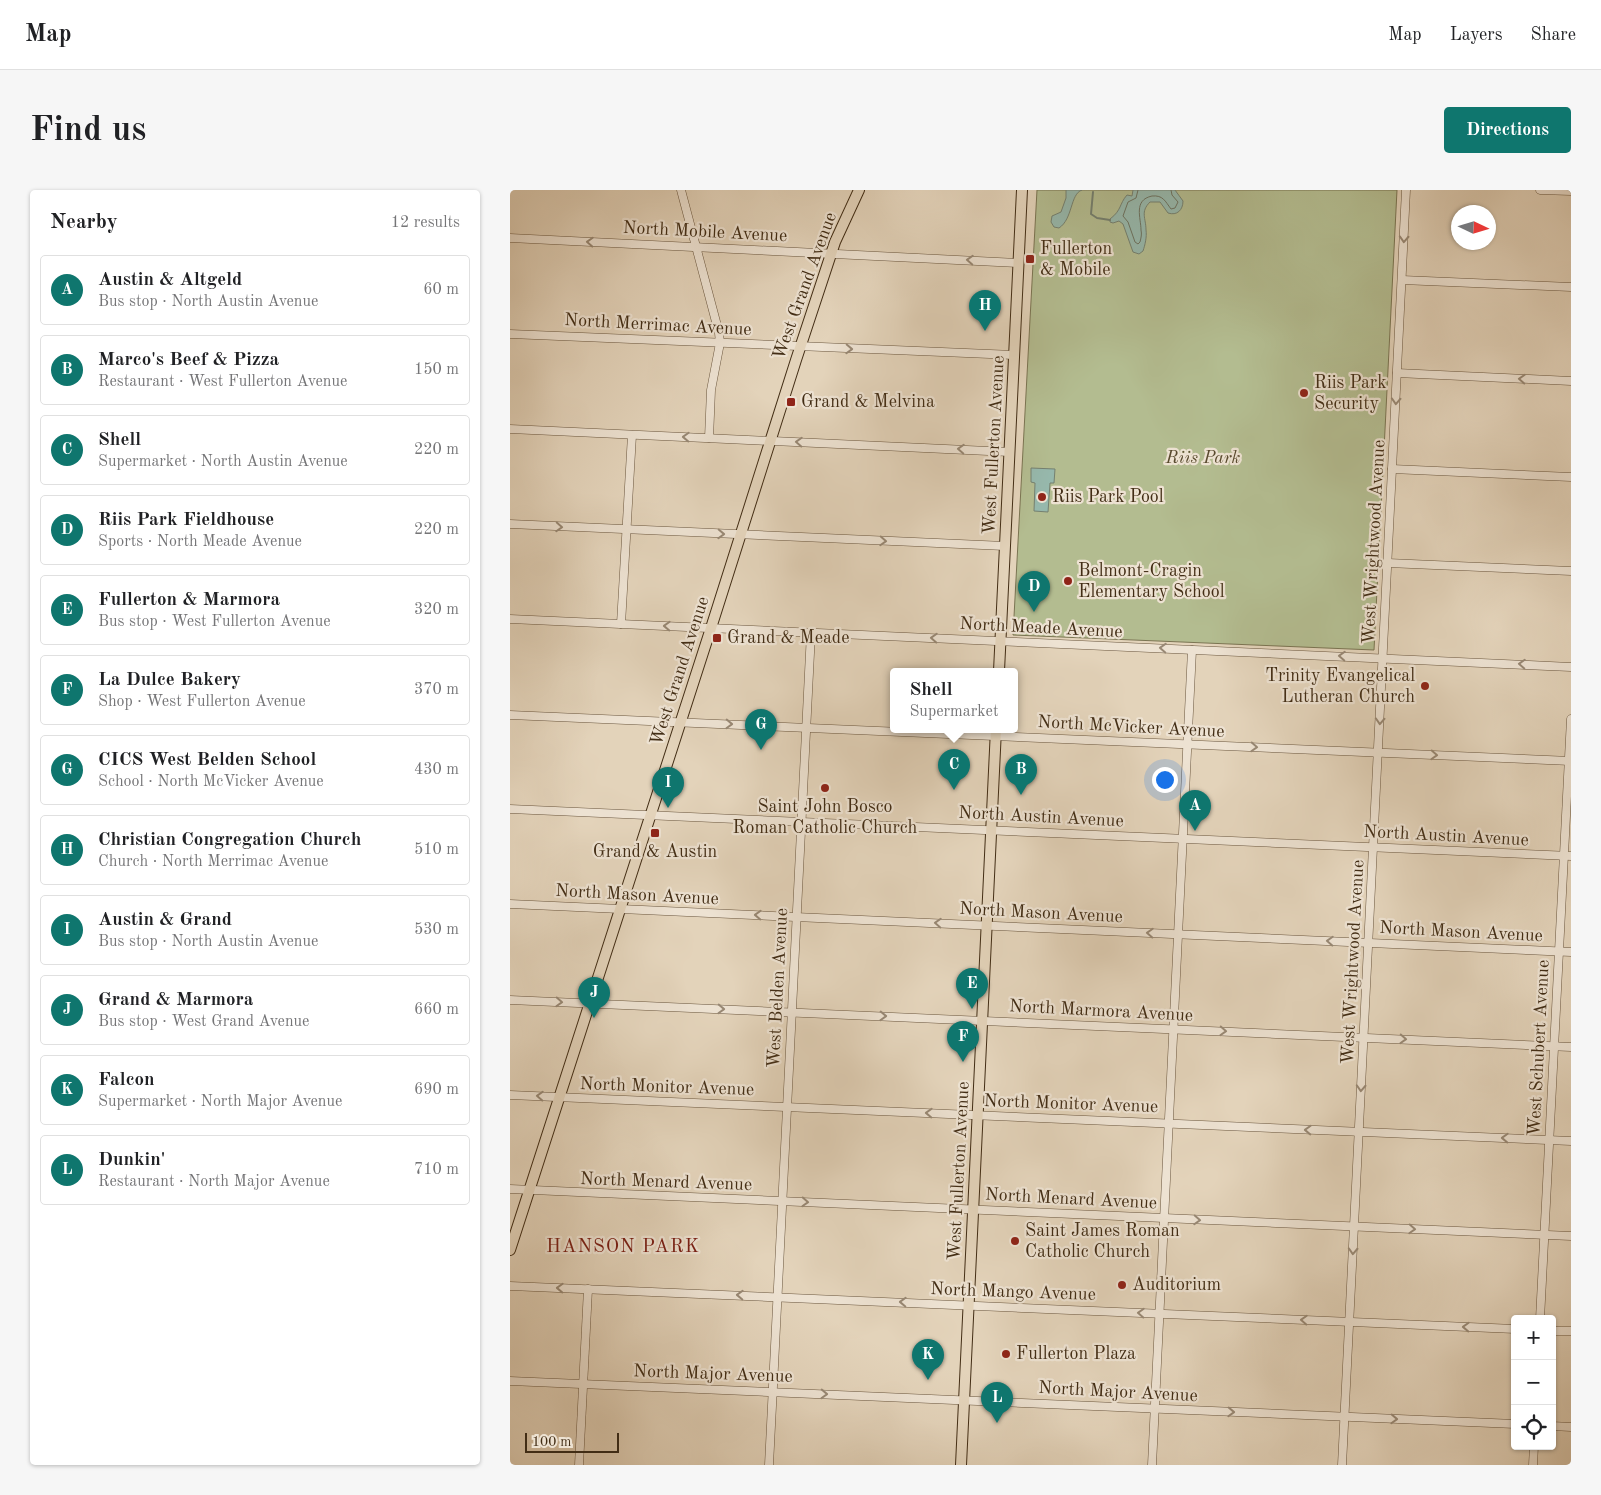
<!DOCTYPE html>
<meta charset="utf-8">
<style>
body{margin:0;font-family:"Old Standard TT",serif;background:#f6f6f6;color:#202124}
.controls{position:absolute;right:15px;bottom:15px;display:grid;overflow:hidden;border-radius:5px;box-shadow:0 1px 4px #0004}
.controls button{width:45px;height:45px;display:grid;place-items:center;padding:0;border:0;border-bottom:1px solid #e0e0e0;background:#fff;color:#202124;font:25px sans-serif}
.compass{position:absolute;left:941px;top:15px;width:45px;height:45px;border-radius:50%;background:#fff;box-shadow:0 1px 4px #0004;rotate:94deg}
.scale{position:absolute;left:15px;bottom:12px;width:94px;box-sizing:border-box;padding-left:5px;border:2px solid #422d15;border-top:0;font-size:14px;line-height:18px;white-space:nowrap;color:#422d15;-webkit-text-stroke:4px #ede2d2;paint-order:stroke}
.you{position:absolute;left:654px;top:589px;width:18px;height:18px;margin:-12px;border:4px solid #fff;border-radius:50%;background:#1a73e8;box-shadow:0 0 0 8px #1a73e833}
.badge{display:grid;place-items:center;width:32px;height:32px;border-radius:50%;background:#0f766e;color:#fff;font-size:16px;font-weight:700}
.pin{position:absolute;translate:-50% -41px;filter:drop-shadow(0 1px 2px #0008)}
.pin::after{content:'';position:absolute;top:26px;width:18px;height:15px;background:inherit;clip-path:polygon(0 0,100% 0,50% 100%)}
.popup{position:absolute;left:380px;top:478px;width:128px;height:65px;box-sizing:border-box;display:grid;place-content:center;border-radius:5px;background:#fff;filter:drop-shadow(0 1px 4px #0005);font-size:16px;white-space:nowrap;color:#757577}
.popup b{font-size:19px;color:#202124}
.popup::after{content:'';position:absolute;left:50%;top:100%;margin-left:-10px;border:10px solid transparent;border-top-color:#fff}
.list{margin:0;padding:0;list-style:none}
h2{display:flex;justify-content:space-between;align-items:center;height:65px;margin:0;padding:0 20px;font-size:21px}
h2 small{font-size:16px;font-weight:400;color:#757577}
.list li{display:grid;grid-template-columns:32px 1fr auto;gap:15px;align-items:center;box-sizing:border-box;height:70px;margin:0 10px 10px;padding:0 10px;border:1px solid #e0e0e0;border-radius:5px}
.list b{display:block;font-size:19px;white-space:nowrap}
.list p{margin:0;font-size:16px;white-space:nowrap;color:#757577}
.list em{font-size:16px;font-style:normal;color:#757577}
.icon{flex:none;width:28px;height:28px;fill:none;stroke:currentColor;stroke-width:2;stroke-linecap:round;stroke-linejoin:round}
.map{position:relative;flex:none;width:1061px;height:1275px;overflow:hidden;border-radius:5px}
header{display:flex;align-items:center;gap:30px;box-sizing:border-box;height:70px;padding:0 25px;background:#fff;border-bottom:1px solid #e0e0e0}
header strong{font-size:24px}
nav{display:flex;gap:28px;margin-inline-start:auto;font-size:18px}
.intro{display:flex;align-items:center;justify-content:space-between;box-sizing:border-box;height:120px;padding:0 30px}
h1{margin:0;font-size:35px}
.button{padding:12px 22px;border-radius:5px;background:#0f766e;color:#fff;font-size:18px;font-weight:700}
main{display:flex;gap:30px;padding:0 30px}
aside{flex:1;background:#fff;border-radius:5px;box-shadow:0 1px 4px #0004}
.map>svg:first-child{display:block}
.green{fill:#b3bc90;stroke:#7a7452}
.water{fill:#96b8ac;stroke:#748070}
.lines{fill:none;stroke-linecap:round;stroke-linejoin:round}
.shore{stroke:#6c7260;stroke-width:1}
.stream{stroke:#748070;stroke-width:2}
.minor-casing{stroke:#6a563e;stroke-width:9}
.major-casing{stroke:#422d15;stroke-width:12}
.minor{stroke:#ede2d2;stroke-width:8}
.major{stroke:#e3d3ba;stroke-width:10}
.oneway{stroke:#988874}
.poi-dot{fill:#8f2418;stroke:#ede2d2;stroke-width:2}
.labels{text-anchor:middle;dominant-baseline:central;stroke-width:4.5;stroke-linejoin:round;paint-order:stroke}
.street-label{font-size:18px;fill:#422d15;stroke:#ede2d2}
.poi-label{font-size:18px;fill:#422d15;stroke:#ede2d2;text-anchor:start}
.park-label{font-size:18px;font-style:italic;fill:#594a2e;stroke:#ede2d2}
.neighbourhood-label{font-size:19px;letter-spacing:1px;fill:#7a1f14;stroke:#ede2d2}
</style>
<header>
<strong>Map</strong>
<nav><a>Map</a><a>Layers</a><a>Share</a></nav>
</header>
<div class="intro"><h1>Find us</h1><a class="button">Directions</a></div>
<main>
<aside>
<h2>Nearby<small>12 results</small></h2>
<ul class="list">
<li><span class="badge">A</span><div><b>Austin &amp; Altgeld</b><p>Bus stop · North Austin Avenue</p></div><em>60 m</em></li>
<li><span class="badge">B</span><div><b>Marco's Beef &amp; Pizza</b><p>Restaurant · West Fullerton Avenue</p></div><em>150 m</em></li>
<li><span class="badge">C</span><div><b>Shell</b><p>Supermarket · North Austin Avenue</p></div><em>220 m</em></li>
<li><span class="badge">D</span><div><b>Riis Park Fieldhouse</b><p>Sports · North Meade Avenue</p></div><em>220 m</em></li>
<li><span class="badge">E</span><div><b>Fullerton &amp; Marmora</b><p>Bus stop · West Fullerton Avenue</p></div><em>320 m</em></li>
<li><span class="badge">F</span><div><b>La Dulce Bakery</b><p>Shop · West Fullerton Avenue</p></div><em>370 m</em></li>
<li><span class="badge">G</span><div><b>CICS West Belden School</b><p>School · North McVicker Avenue</p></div><em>430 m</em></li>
<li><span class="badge">H</span><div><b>Christian Congregation Church</b><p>Church · North Merrimac Avenue</p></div><em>510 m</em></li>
<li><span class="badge">I</span><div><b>Austin &amp; Grand</b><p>Bus stop · North Austin Avenue</p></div><em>530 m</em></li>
<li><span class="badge">J</span><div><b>Grand &amp; Marmora</b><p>Bus stop · West Grand Avenue</p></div><em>660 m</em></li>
<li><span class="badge">K</span><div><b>Falcon</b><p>Supermarket · North Major Avenue</p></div><em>690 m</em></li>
<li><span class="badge">L</span><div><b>Dunkin'</b><p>Restaurant · North Major Avenue</p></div><em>710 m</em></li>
</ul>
</aside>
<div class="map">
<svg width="1061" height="1275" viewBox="0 0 1061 1275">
<rect width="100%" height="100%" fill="#e3d3ba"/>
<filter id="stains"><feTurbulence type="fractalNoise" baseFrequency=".004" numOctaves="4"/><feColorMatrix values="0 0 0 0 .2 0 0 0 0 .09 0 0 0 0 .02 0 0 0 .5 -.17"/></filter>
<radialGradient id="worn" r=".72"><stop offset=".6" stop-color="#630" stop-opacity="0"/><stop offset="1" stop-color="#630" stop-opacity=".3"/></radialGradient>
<!-- green -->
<path class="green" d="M527 0H887L864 460 503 445Z"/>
<!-- water -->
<g class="water">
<path d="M556 0H572C560 4 563 29 549 38L544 37 541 32 542 26 551 22 556 8Z"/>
<path d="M623 0H665L673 11C673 20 667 26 658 23L650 12H640C630 22 636 28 636 40 637 47 635 55 633 61L629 64 623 62 613 34 609 31 603 33 600 32V29C612 20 609 14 617 5L622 6Z"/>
<path d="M521 278 545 279 544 293H540L538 322 524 321 525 293 521 292Z"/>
</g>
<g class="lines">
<!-- shore -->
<path class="shore" d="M628 0 626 8 618 12 613 26 618 32 625 52 628 54 630 52C631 48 632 44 631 40 631 28 623 10 642 6 653 5 655 11 661 19L665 18 668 12 662 5 661 0"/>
<!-- stream -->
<path class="stream" d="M583 2 581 24 587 28 600 30"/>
<defs>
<g id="minor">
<path d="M171 0 209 143 210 153 201 200 199 248"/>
<path d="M1030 0 1061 1"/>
<path d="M0 48 509 73"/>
<path d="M892 90 1061 97"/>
<path d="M0 144 504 165"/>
<path d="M887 183 1061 191"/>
<path d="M0 239 500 262"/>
<path d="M882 279 1061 287"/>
<path d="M0 334 495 356"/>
<path d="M878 373 1061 381"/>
<path d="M0 429 1061 477"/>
<path d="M111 434 122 245"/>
<path d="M0 525 1061 571"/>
<path d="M0 619 1061 666"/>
<path d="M0 714 1061 762"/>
<path d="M0 810 1061 857"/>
<path d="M0 905 1061 951"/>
<path d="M0 999 1061 1046"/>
<path d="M0 1096 1005 1139"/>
<path d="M1030 1129 1061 529"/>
<path d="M1042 1141H1061"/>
<path d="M0 1191 1005 1234"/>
<path d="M1042 1236 1061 1237"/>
<path d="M69 1275 78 1099"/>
<path d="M259 1275 301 443"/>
<path d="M642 1275 682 460"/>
<path d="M832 1275 896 0"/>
<path d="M1023 1275 1024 1256"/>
</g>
<g id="major">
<path d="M489 481 512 0"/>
<path d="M0 1060 201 438 286 170 325 52 349 0"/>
<path d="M451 1275 486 539"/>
</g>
</defs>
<!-- minor casing -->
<use href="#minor" class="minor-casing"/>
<!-- major casing -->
<use href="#major" class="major-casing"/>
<!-- minor -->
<use href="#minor" class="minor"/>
<!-- major -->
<use href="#major" class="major"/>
</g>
<!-- one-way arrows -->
<defs><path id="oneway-chevron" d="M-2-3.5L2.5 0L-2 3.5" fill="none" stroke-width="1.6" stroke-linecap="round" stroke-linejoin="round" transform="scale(1.25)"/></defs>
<g class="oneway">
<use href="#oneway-chevron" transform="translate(894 49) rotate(93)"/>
<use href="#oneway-chevron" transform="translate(80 52) rotate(-177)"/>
<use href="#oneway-chevron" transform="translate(460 70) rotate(-177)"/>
<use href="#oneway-chevron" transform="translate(339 159) rotate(2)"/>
<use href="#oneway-chevron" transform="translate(1012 189) rotate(-177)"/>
<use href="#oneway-chevron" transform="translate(886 211) rotate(93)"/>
<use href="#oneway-chevron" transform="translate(176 247) rotate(-178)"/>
<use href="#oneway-chevron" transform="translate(289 252) rotate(-177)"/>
<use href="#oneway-chevron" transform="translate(451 259) rotate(-177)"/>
<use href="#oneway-chevron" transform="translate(49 337) rotate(3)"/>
<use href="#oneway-chevron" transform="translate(211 344) rotate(2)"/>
<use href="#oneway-chevron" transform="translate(373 351) rotate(3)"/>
<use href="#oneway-chevron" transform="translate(157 436) rotate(-178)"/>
<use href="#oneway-chevron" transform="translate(424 448) rotate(-177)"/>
<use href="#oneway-chevron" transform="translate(653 458) rotate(-177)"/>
<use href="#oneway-chevron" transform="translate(832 466) rotate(-177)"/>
<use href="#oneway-chevron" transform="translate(1012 474) rotate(-177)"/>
<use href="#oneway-chevron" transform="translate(870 531) rotate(93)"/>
<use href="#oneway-chevron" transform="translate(219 534) rotate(2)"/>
<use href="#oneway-chevron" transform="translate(744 557) rotate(3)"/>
<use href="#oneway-chevron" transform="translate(924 565) rotate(3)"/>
<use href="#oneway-chevron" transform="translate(248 725) rotate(-178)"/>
<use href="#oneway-chevron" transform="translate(428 733) rotate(-177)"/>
<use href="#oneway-chevron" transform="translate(640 743) rotate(-177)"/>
<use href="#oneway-chevron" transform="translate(820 751) rotate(-177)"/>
<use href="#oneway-chevron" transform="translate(49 812) rotate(3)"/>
<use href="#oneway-chevron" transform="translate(211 819) rotate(2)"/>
<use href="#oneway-chevron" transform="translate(373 826) rotate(2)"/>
<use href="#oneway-chevron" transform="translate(713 841) rotate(3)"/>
<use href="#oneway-chevron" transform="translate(893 849) rotate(3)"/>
<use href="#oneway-chevron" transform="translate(851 898) rotate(93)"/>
<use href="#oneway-chevron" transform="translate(30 906) rotate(-177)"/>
<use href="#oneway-chevron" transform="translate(419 923) rotate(-178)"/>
<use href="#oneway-chevron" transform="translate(798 940) rotate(-178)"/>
<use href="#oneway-chevron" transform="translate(995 948) rotate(-178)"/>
<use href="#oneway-chevron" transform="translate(295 1012) rotate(3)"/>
<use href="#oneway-chevron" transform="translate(687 1030) rotate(3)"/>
<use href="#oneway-chevron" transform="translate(902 1039) rotate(3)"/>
<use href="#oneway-chevron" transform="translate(843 1061) rotate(93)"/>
<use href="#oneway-chevron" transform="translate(50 1098) rotate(-178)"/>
<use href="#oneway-chevron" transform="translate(230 1105) rotate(-178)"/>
<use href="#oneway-chevron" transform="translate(393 1112) rotate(-178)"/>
<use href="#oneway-chevron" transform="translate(631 1123) rotate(-177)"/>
<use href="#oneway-chevron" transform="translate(794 1130) rotate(-177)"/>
<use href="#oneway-chevron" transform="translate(956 1137) rotate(-178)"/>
<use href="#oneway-chevron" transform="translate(314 1204) rotate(2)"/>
<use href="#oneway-chevron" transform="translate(721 1222) rotate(2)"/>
<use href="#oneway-chevron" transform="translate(884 1229) rotate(2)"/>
</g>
<!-- markers -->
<g class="poi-dot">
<rect x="515" y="64" width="10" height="10" rx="2.5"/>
<circle cx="794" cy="203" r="5"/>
<rect x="276" y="207" width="10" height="10" rx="2.5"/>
<circle cx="532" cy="307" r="5"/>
<circle cx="558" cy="391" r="5"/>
<rect x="202" y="443" width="10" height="10" rx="2.5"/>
<circle cx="915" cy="496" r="5"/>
<circle cx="315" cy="598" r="5"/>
<rect x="140" y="638" width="10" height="10" rx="2.5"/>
<circle cx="505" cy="1051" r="5"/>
<circle cx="612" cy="1095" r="5"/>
<circle cx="496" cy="1164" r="5"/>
</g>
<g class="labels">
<!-- street labels -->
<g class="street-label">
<text transform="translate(195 42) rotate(3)">North Mobile Avenue</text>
<text transform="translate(295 96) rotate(-70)">West Grand Avenue</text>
<text transform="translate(148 135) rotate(3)">North Merrimac Avenue</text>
<text transform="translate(484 255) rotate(-87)">West Fullerton Avenue</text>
<text transform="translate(864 352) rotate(-87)">West Wrightwood Avenue</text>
<text transform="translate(531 438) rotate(3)">North Meade Avenue</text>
<text transform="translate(170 481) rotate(-72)">West Grand Avenue</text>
<text transform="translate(621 537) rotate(3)">North McVicker Avenue</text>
<text transform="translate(531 627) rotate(3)">North Austin Avenue</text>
<text transform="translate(936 646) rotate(3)">North Austin Avenue</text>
<text transform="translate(127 705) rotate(3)">North Mason Avenue</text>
<text transform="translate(531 723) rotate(3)">North Mason Avenue</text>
<text transform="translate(951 742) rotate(3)">North Mason Avenue</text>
<text transform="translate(843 772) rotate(-87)">West Wrightwood Avenue</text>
<text transform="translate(268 798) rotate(-87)">West Belden Avenue</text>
<text transform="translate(591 821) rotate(3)">North Marmora Avenue</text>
<text transform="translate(1029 858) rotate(-87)">West Schubert Avenue</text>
<text transform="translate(157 897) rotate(2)">North Monitor Avenue</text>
<text transform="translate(561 914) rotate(2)">North Monitor Avenue</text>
<text transform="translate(449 981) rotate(-87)">West Fullerton Avenue</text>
<text transform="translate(156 992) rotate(2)">North Menard Avenue</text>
<text transform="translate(561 1009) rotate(3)">North Menard Avenue</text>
<text transform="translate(503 1102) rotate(2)">North Mango Avenue</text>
<text transform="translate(203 1184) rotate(2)">North Major Avenue</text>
<text transform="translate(608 1202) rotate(3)">North Major Avenue</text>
</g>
<!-- poi labels -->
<g class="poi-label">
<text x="530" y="59">Fullerton<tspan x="530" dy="21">&amp; Mobile</tspan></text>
<text x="804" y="193">Riis Park<tspan x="804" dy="21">Security</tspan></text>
<text x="291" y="212">Grand &amp; Melvina</text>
<text x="542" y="307">Riis Park Pool</text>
<text x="568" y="381">Belmont-Cragin<tspan x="568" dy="21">Elementary School</tspan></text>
<text x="217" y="448">Grand &amp; Meade</text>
<text x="905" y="486" text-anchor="end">Trinity Evangelical<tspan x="905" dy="21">Lutheran Church</tspan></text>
<text x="315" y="617" text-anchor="middle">Saint John Bosco<tspan x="315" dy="21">Roman Catholic Church</tspan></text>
<text x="145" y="662" text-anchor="middle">Grand &amp; Austin</text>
<text x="515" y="1041">Saint James Roman<tspan x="515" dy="21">Catholic Church</tspan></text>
<text x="622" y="1095">Auditorium</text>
<text x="506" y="1164">Fullerton Plaza</text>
</g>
<!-- park labels -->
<g class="park-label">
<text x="693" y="268">Riis Park</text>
</g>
<!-- neighbourhood labels -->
<g class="neighbourhood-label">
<text x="113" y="1057">HANSON PARK</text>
</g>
</g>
<rect width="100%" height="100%" filter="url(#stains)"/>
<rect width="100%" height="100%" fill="url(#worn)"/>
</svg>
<div class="controls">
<button>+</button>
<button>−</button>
<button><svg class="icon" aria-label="locate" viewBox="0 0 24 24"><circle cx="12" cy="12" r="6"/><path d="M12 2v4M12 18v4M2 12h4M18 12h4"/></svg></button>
</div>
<svg class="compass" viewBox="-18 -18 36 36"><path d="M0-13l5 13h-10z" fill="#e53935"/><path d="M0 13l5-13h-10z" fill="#757577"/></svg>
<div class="scale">100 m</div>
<div class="you"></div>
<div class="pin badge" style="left:685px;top:641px">A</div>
<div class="pin badge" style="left:511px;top:605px">B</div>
<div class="pin badge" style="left:444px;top:600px">C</div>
<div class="popup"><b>Shell</b>Supermarket</div>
<div class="pin badge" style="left:524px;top:422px">D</div>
<div class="pin badge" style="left:462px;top:819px">E</div>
<div class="pin badge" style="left:453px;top:872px">F</div>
<div class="pin badge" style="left:251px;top:560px">G</div>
<div class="pin badge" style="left:475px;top:141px">H</div>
<div class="pin badge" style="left:158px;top:618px">I</div>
<div class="pin badge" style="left:84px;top:828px">J</div>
<div class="pin badge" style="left:418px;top:1190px">K</div>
<div class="pin badge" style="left:487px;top:1233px">L</div>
</div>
</main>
